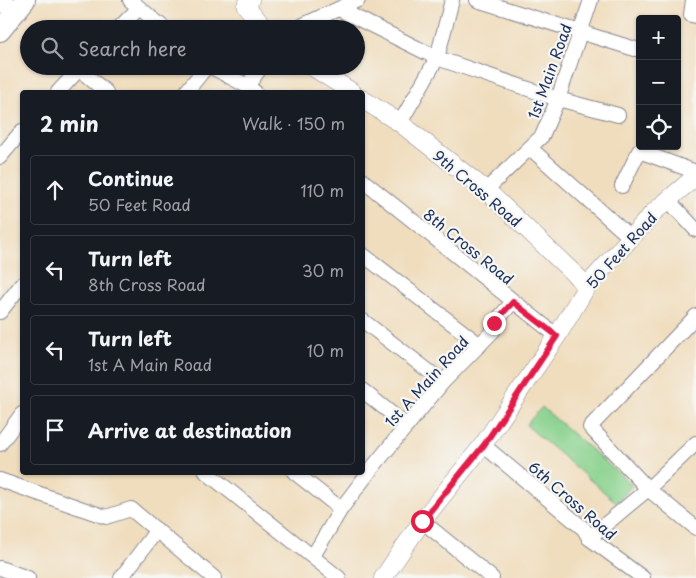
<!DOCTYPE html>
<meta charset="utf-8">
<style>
body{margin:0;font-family:"Playpen Sans",sans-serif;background:#242831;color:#f1f3f6}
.controls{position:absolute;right:15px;top:15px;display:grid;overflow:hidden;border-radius:5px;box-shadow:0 1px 4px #0004}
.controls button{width:45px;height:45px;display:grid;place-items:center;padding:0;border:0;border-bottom:1px solid #363941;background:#171b24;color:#f1f3f6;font:25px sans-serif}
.stop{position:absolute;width:15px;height:15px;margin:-11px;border:4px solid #e11d48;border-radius:50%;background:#fff}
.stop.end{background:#e11d48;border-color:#fff;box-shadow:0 1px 5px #0008}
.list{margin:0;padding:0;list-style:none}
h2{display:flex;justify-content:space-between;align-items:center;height:65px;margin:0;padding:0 20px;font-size:21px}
h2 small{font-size:16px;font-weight:400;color:#9ea1a6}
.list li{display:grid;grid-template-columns:32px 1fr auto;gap:15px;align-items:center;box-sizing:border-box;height:70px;margin:0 10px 10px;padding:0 10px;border:1px solid #363941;border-radius:5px}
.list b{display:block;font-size:19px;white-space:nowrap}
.list p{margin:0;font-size:16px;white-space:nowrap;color:#9ea1a6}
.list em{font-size:16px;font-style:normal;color:#9ea1a6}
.icon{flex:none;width:28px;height:28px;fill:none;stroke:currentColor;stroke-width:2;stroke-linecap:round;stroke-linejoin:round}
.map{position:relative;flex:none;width:696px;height:578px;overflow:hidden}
.search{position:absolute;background:#171b24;box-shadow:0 1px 4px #0004;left:20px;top:20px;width:345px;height:55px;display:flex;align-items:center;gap:12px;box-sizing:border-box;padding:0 18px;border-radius:28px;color:#9ea1a6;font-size:19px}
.panel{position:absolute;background:#171b24;box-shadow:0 1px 4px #0004;left:20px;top:90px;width:345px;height:385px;border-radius:5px}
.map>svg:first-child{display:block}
.green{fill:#8ad28e;stroke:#528076}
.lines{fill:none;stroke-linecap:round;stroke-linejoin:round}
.minor-casing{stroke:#86868e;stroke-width:16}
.tertiary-casing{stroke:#86868e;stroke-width:19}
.secondary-casing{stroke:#86868e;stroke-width:22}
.minor{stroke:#fff;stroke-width:14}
.tertiary{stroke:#fff;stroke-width:18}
.secondary{stroke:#fff;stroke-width:20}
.route{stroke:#e11d48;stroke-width:6}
.labels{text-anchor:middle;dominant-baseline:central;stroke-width:4.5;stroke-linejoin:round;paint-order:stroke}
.street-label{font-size:15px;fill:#1b2f5e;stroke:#f6f6f2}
</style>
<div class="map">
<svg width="696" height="578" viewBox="0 0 696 578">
<rect width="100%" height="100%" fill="#f6f6f2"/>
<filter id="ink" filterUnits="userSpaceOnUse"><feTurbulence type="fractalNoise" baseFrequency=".02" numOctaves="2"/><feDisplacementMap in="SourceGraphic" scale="10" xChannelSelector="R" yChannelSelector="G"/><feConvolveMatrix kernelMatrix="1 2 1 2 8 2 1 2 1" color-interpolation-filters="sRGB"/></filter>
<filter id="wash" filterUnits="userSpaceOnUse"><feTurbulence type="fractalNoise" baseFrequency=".0096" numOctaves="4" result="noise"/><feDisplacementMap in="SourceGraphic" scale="20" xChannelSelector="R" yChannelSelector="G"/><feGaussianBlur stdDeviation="1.12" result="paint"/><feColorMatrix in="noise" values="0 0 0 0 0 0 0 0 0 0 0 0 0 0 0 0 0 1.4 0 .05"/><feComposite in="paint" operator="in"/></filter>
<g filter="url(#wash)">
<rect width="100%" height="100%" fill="#f0ddbd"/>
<!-- green -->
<path class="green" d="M542 407 632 485 617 503 526 425Z"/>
</g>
<g filter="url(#ink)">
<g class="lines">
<defs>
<g id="minor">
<path d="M130 0 165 29"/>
<path d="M477 0 635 49"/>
<path d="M693 0 691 15 696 16"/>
<path d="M339 9 437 58 558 99 618 115"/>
<path d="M303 25 358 0"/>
<path d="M118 29 139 8"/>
<path d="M210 66 247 86 255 92"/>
<path d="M79 69 106 92"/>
<path d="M247 86 262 66"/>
<path d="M58 92 82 66"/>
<path d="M186 92 207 66"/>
<path d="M400 123 437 58 452 0"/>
<path d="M530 148 631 238"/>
<path d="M0 157 22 131"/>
<path d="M362 180 557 336"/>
<path d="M622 186 639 151 696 172"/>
<path d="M486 190 542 136 558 99 591 0"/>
<path d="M668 200 696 230"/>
<path d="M362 254 480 345"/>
<path d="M0 312 22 284"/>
<path d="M696 316 590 427 648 489 696 528"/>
<path d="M362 320 443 382"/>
<path d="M362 390 407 426"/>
<path d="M0 444 22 414"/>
<path d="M483 445 584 529 589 538 643 578"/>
<path d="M206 472 339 578"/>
<path d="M294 472 341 509"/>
<path d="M0 480 106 517 131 509 214 578"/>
<path d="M422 521 492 578"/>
<path d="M589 538 648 489 696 443"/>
<path d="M313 556 341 509 372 468 443 382 493 331 494 323 513 302"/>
<path d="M0 568 28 578"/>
<path d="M121 578 157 530"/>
</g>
<g id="tertiary">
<path d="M250 0 246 6 265 29"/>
<path d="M311 66 352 92"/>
<path d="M362 99 400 123 486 190 587 286"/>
<path d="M383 578 422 521 483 445 557 336 587 286 654 212 696 176"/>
</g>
<g id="secondary">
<path d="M0 3 3 0"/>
<path d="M0 31 25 0"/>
</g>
</defs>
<!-- minor casing -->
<use href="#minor" class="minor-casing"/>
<!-- tertiary casing -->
<use href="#tertiary" class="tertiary-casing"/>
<!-- secondary casing -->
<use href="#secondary" class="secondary-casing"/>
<!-- minor -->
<use href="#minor" class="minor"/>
<!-- tertiary -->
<use href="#tertiary" class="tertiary"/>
<!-- secondary -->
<use href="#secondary" class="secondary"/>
</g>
</g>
<g class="lines" filter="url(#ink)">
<!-- route -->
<path class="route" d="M422 521 484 445 557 336 513 302 494 323"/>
</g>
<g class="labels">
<!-- street labels -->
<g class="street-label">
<text transform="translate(549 71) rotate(-70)">1st Main Road</text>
<text transform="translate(478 188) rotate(40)">9th Cross Road</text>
<text transform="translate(469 246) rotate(39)">8th Cross Road</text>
<text transform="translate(621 250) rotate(-48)">50 Feet Road</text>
<text transform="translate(426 381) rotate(-48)">1st A Main Road</text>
<text transform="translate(573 500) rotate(41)">6th Cross Road</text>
</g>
</g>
</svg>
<div class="controls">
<button>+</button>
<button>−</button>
<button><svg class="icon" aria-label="locate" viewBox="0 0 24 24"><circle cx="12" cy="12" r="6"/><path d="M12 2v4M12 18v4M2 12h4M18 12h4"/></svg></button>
</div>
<div class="stop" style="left:422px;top:521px"></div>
<div class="stop end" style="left:494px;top:323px"></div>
<div class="search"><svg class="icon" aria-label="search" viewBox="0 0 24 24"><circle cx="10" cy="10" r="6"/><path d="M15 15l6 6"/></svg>Search here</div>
<section class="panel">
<h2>2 min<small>Walk · 150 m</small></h2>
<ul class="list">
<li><svg class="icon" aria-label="ahead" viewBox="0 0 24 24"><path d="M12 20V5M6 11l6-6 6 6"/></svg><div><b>Continue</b><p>50 Feet Road</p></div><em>110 m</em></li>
<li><svg class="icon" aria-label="left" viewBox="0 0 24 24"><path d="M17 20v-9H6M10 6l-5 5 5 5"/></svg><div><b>Turn left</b><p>8th Cross Road</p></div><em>30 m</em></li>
<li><svg class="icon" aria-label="left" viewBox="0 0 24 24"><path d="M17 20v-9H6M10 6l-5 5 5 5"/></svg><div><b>Turn left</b><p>1st A Main Road</p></div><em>10 m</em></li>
<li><svg class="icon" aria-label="arrive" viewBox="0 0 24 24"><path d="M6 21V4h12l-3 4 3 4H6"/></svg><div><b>Arrive at destination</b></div></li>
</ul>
</section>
</div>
